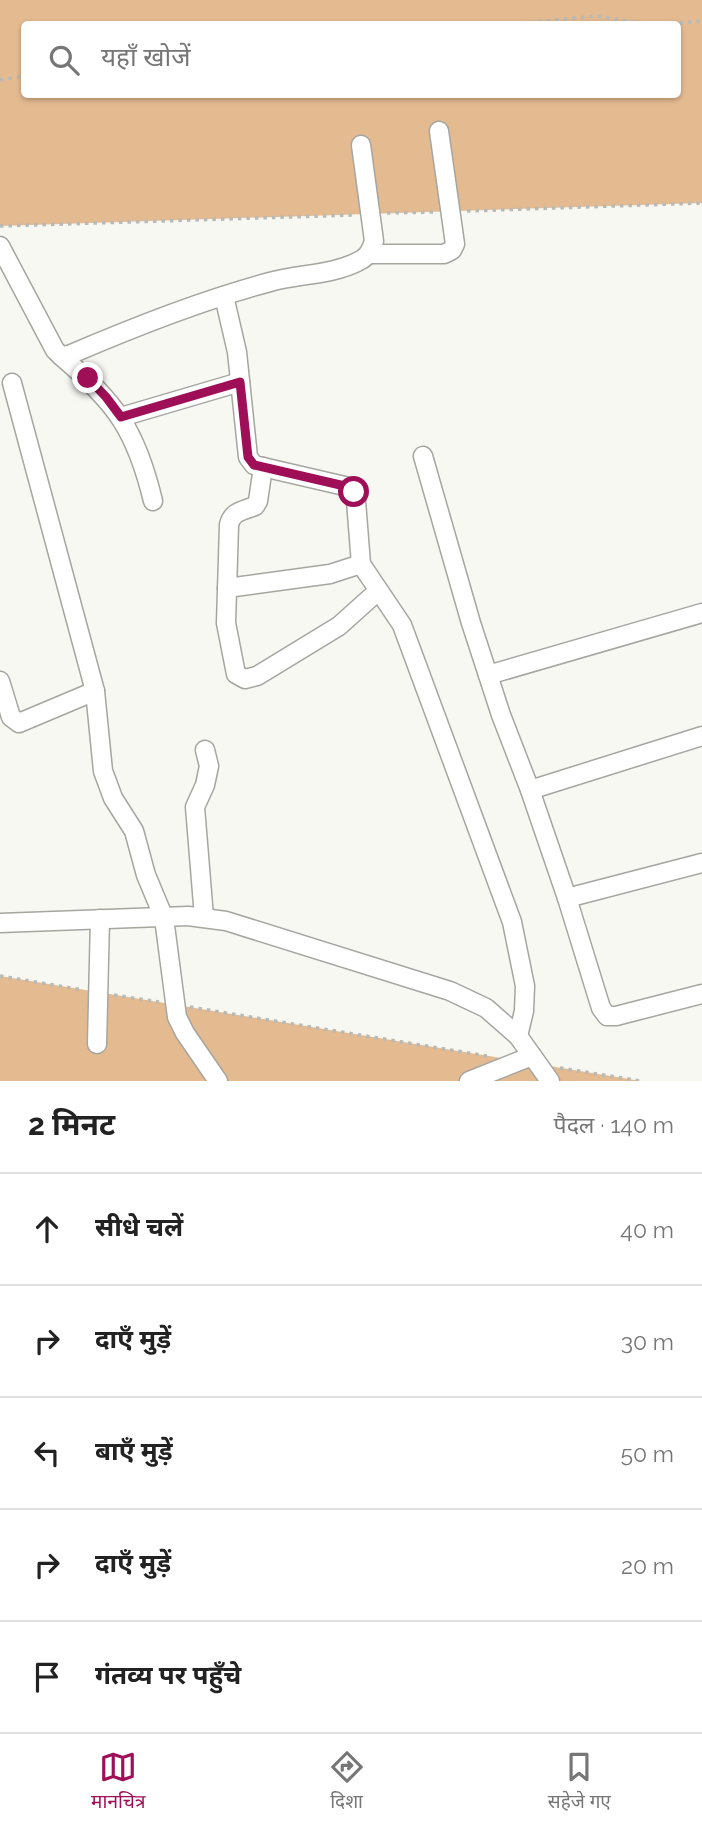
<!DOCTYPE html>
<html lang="hi">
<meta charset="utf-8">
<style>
body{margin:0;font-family:Raleway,"Noto Sans Devanagari",sans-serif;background:#f2f2f2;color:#222}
.stop{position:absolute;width:21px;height:21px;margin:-16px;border:5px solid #9f0f58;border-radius:50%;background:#fff}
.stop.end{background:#9f0f58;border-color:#fff;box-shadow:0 2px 7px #0008}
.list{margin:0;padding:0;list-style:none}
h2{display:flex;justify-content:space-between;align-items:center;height:91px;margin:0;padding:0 28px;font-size:30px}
h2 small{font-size:23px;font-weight:400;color:#767676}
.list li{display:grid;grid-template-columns:46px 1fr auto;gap:21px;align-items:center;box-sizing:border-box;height:112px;padding:0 28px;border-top:2px solid #e0e0e0}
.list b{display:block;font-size:26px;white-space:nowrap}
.list em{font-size:23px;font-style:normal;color:#767676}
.icon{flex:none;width:38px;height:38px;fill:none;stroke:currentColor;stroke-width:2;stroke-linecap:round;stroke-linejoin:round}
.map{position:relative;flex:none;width:702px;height:1081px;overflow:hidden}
.search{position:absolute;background:#fff;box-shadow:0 2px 5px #0004;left:21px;right:21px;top:21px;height:77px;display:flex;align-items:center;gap:18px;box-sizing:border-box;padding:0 24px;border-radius:7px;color:#767676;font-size:26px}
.sheet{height:651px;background:#fff}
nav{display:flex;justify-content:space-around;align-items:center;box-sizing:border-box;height:98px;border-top:2px solid #e0e0e0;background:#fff;font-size:19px;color:#767676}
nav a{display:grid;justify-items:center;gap:4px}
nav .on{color:#9f0f58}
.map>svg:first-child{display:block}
.forest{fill:#e4ba91;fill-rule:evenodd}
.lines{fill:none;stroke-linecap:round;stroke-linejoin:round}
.minor-casing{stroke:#a5a6a0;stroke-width:21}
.path{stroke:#b9bab5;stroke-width:3.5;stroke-dasharray:3.5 5;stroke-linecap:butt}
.minor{stroke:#fff;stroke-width:18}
.route{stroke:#9f0f58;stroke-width:9}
</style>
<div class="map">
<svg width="702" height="1081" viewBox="0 0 702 1081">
<rect width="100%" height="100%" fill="#f7f8f2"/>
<!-- forest -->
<g class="forest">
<path d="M0 0H702V203L0 226ZM24 24H678V94H24Z"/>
<path d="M0 976 641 1081H0Z"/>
</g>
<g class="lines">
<defs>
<g id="minor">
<path d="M0 246 55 350 61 356 69 355C134 327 202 300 270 282 298 274 333 275 359 261 368 257 371 250 374 241L361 145"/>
<path d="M369 254H444L452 250 455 244 439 131"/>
<path d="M224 296 237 352 248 457 254 465 349 487 356 501 361 564 402 625 512 922 525 986 524 1011 518 1036"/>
<path d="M61 356C116 403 136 430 153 501"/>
<path d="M12 383 95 691 103 771 113 798 134 831 146 875 164 918 177 1017 185 1033 218 1081"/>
<path d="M121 417 240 382"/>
<path d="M423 456 471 623 501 715 530 790 567 898 601 1008 607 1016H616L702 994"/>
<path d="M263 467 258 501 255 506C243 511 232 511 229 525L226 623 236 674 245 679 257 676 339 626 378 591"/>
<path d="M227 588 330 574 361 564"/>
<path d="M488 675 702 613"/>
<path d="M0 681 11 717 19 723 95 691"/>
<path d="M530 790 702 736"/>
<path d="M567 898 702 863"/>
<path d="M204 917 195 807 205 785 209 766 205 750"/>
<path d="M0 923 188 916 226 921 450 991 486 1008 518 1036 550 1081"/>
<path d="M97 1044 100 919"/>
<path d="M469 1081 532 1056"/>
</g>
</defs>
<!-- minor casing -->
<use href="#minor" class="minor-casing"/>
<!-- path -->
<g class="path">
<path d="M513 24 596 16 646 24"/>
<path d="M671 24 702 21"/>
<path d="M0 80 24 76"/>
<path d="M467 211 702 203"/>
<path d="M387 213 435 212"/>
<path d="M0 226 355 215"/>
<path d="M0 976 83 990"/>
<path d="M114 995 159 1002"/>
<path d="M190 1007 487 1056"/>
<path d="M560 1068 641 1081"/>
</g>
<!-- minor -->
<use href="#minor" class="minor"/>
</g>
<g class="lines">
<!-- route -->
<path class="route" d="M88 378 106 397 121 417 240 382 248 457 254 465 349 487 354 492"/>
</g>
</svg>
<div class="stop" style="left:354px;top:492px"></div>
<div class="stop end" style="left:88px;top:378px"></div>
<div class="search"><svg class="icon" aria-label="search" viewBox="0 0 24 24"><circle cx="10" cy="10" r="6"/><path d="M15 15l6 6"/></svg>यहाँ खोजें</div>
</div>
<section class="sheet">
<h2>2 मिनट<small>पैदल · 140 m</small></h2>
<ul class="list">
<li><svg class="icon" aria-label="ahead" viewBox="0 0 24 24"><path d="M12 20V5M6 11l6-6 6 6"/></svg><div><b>सीधे चलें</b></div><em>40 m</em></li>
<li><svg class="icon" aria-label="right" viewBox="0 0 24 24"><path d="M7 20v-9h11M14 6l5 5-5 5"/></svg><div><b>दाएँ मुड़ें</b></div><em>30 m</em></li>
<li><svg class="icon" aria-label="left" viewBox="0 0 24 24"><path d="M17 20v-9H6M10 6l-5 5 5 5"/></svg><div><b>बाएँ मुड़ें</b></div><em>50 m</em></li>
<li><svg class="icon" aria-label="right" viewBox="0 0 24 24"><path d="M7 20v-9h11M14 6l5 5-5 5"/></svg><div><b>दाएँ मुड़ें</b></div><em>20 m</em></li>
<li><svg class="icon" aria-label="arrive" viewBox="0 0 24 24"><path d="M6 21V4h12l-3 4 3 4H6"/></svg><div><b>गंतव्य पर पहुँचे</b></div></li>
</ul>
</section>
<nav>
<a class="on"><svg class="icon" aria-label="map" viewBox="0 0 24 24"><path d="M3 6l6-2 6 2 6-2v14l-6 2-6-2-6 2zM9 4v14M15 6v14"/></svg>मानचित्र</a>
<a><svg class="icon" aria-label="directions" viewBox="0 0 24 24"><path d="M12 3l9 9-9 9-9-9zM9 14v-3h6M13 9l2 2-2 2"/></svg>दिशा</a>
<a><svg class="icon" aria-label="saved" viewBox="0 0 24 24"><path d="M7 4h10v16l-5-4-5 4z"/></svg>सहेजे गए</a>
</nav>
